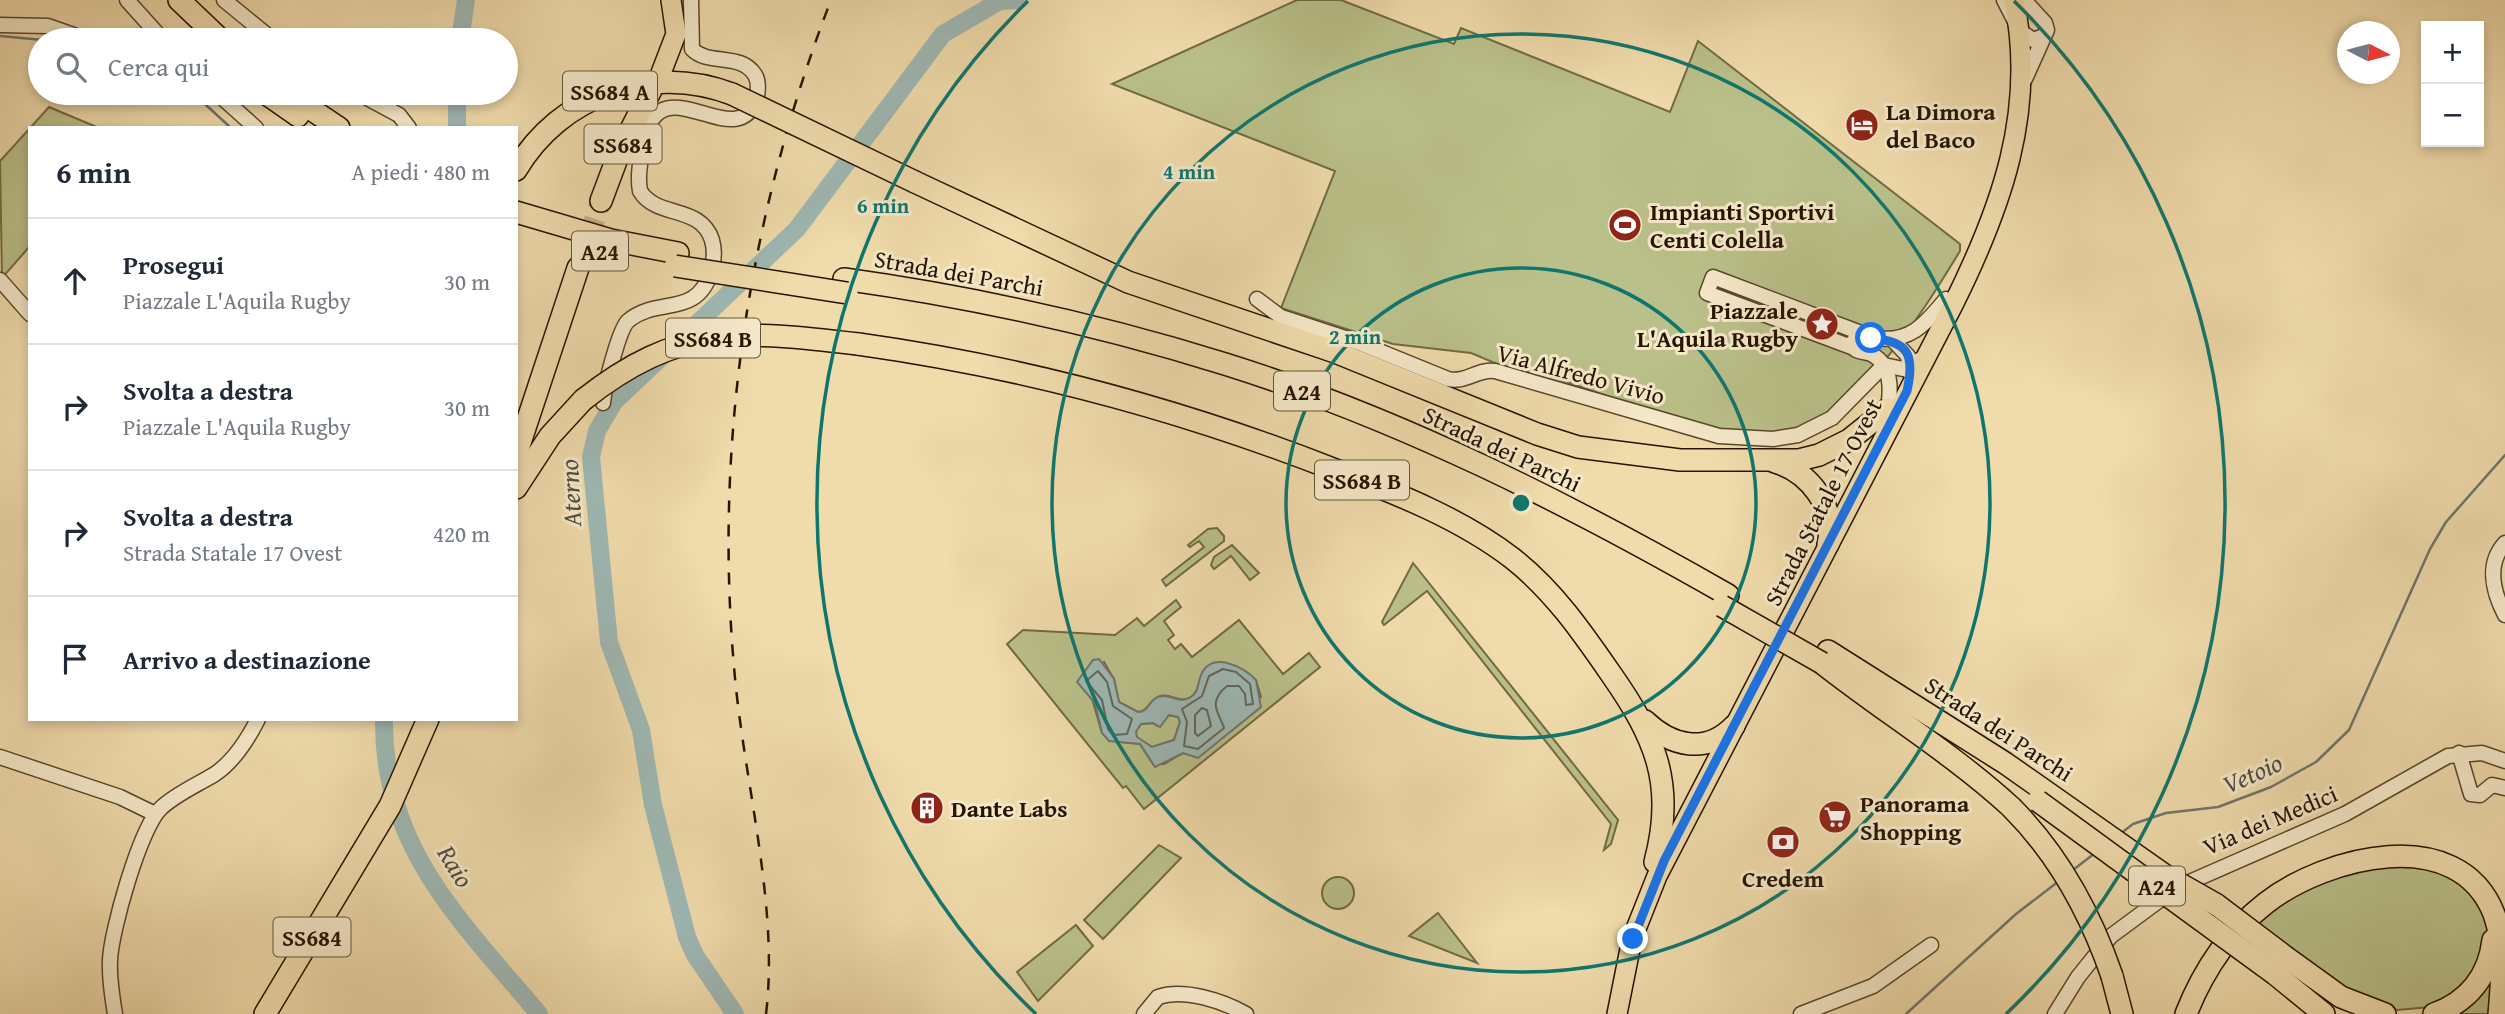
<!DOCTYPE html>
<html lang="it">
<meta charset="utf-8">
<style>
body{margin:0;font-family:"Gentium Book Plus",serif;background:#f2f2f3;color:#1f2937}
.controls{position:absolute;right:21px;top:21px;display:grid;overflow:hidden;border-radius:0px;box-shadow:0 4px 10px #0003}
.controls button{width:63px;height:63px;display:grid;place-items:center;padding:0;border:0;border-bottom:2px solid #e0e1e3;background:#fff;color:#1f2937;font:35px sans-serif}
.compass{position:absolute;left:2337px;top:21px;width:63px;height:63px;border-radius:50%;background:#fff;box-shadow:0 4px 10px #0003;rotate:96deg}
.stop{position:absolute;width:21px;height:21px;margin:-16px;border:5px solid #1a73e8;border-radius:50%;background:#fff}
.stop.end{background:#1a73e8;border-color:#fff;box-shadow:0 2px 7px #0008}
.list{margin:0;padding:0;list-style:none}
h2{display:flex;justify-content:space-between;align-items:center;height:91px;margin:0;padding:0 28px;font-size:30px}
h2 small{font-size:23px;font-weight:400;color:#747a83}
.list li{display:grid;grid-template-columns:46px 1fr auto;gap:21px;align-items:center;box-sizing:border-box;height:126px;padding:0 28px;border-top:2px solid #e0e1e3}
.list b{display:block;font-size:26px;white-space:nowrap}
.list p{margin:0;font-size:23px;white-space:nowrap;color:#747a83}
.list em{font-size:23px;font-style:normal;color:#747a83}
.icon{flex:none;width:38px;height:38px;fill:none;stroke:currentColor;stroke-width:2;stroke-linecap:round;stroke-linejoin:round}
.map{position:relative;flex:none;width:2505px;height:1014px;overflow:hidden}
.search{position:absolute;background:#fff;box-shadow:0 4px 10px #0003;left:28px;top:28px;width:490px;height:77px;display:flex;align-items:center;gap:18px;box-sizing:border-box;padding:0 24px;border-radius:38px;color:#747a83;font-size:26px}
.panel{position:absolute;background:#fff;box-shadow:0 4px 10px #0003;left:28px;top:126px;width:490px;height:595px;border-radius:0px}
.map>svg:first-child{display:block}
.green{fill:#bac089;stroke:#706a45;stroke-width:2;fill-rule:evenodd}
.water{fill:#9eb8b4;stroke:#6e766c;stroke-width:2;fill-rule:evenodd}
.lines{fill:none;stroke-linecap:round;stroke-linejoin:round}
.shore{stroke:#62665a;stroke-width:2}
.stream{stroke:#6e766c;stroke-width:2.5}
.river{stroke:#9eb8b4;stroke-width:18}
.highway-tunnel{stroke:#c7b389;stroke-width:21;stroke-dasharray:21 10;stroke-linecap:butt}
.minor-casing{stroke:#58462c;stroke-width:17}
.major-casing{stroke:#251401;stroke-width:22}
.highway-casing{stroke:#251401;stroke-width:24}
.minor{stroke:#f5e8c8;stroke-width:14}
.major{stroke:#f0dbab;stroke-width:19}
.highway{stroke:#f0dbab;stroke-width:21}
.rail{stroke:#251401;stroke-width:2.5;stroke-dasharray:12 12;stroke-linecap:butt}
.highway-bridge-casing{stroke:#251401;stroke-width:24;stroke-linecap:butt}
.highway-bridge{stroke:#f0dbab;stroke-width:21}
.route{stroke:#1a73e8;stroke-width:9}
.ring{fill:none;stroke:#0f766e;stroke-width:3.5}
.labels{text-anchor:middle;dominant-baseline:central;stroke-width:6;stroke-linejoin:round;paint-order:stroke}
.shield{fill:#f5e8c8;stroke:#63543d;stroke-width:2}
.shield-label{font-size:23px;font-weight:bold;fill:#251401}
.poi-label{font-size:24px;font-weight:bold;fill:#251401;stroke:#f5e8c8;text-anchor:start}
.street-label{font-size:24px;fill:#251401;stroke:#f5e8c8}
.water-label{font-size:26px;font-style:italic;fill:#4f4d40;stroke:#f5e8c8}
.centre{fill:#0f766e;stroke:#f5e8c8;stroke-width:3.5}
.ring-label{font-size:21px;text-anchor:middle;font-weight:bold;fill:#0f766e;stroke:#f5e8c8;stroke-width:6;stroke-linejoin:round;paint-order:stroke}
</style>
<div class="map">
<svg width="2505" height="1014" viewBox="0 0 2505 1014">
<rect width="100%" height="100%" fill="#f0dbab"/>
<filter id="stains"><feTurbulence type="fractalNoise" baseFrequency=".00286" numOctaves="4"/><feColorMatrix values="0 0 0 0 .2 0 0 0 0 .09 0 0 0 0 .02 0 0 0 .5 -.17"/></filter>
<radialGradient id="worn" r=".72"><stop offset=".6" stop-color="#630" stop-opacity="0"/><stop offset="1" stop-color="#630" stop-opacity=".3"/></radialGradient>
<!-- green -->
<g class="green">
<path d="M1297 0H1341L1454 44 1461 28 1670 112 1698 41 1960 244V251C1923 312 1857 419 1781 433 1724 443 1588 388 1529 369L1526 376 1471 353 1393 344 1281 308 1335 171 1112 84Z"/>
<path d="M49 107 99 128H30Z"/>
<path d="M30 128V246L2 278 0 161Z"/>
<path d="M1217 528 1224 536V541L1166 586 1162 580 1204 547 1199 541 1190 547 1188 545 1208 529Z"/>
<path d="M1232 545 1259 573 1250 580 1231 556 1214 569 1211 565 1214 557Z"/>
<path d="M1413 563 1618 820 1611 844 1604 850 1611 824 1427 591 1384 625 1382 622Z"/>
<path d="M1176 600 1181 607 1164 621 1174 635 1168 640 1175 649 1181 644 1192 657 1239 620 1283 674 1309 653 1320 667 1144 809 1126 786 1123 788 1007 644 1023 630 1115 635 1137 618 1144 626ZM1104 662 1114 679 1119 702 1138 712C1149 711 1149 700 1160 696 1174 692 1188 712 1199 686L1256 680 1261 697 1190 754 1183 753 1164 764H1153L1140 744 1121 742 1102 733 1084 671Z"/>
<path d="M1169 715 1178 717 1180 722 1174 740 1152 747 1137 738 1135 732 1141 724 1153 723 1157 726Z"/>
<path d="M1159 845 1181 858 1103 939 1084 920Z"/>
<path d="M2436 866 2473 892 2489 928 2483 967 2442 1006 2397 1010 2353 996 2254 923 2269 910 2346 868Z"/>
<circle cx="1338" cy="893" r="16"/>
<path d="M1438 913 1477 963 1409 936Z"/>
<path d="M1076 925 1093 946 1038 1001 1017 972Z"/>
<path d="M2492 973 2494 1014H2449Z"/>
</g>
<!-- water -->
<path class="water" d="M1099 659 1114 679 1119 702 1138 712C1149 712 1148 701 1158 697 1169 692 1177 704 1189 698 1199 693 1197 685 1201 675 1212 650 1244 667 1256 680L1261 707 1198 758 1183 753 1155 767 1140 744 1109 741 1102 733 1095 703 1077 682 1093 660ZM1169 715 1178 717 1180 722 1174 740 1152 747 1137 737 1136 732 1141 724 1153 723 1160 727Z"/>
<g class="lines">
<!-- shore -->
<g class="shore">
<path d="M1223 669 1236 672 1250 684 1253 704 1246 705 1245 694 1239 686H1227C1206 703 1220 714 1224 728L1198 749 1184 746 1187 722 1182 709 1202 696 1209 676Z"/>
<path d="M1098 671 1107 682 1113 706 1132 719 1127 734 1113 735 1108 729 1102 700 1086 681Z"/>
<path d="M1202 708 1207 710 1211 726 1198 736 1195 733V715Z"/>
</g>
<!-- stream -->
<g class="stream">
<path d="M0 36 43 40"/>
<path d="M193 93 231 128"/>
<path d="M2120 834 2133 824 2166 813 2218 807 2271 787 2316 762 2349 730 2430 549 2446 522 2505 455"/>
<path d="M2073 870 2095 853"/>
<path d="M1906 1014 2016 914 2059 881"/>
</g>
<!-- river -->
<g class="river">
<path d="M460 40 466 0"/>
<path d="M457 128V93"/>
<path d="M384 719C382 848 462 922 539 1014"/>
<path d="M735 1014 695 955 687 937 653 805 641 730 609 642 591 457 597 431 614 402 797 229 943 34 1000 1 1018 0"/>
</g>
<!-- highway-tunnel -->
<path class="highway-tunnel" d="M578 268 601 201"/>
<defs>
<g id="minor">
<path d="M127 0 163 40"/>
<path d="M224 0 273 40"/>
<path d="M2004 0 2020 31 2033 40 2044 36"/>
<path d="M2024 0 2045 23 2047 30 2025 79"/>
<path d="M0 25 48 26 88 40"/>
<path d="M217 93 256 128"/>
<path d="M358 93 399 115 409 128"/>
<path d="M0 280 30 314"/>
<path d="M1257 299 1281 317 1357 342 1448 379C1466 383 1477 369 1495 371L1719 436 1773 439 1798 435 1832 418 1884 365 1903 369 1925 357"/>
<path d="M1892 339 1908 356 1910 373"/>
<path d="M1854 348 1707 293 1713 277 1861 333"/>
<path d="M603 403C604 389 619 329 628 321 657 296 696 319 711 272 714 262 715 251 712 240 700 204 657 219 640 191 637 175 641 158 644 142 659 59 739 161 757 96 758 90 759 81 755 75 741 52 708 66 692 49L691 0"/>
<path d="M1888 409C1891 390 1892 366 1873 355 1868 352 1862 353 1856 350L1852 343 1861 333C1867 333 1870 337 1876 338 1911 343 1926 323 1946 299"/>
<path d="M2505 543C2486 564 2493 592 2505 615"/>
<path d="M2459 753 2471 794 2480 795 2492 785 2505 788"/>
<path d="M0 757 120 797 155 814"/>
<path d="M115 1014C112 996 109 978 110 960 111 932 140 827 161 808 176 794 197 785 215 774 234 761 248 739 258 719"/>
<path d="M1144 1014 1158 997C1184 988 1223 1001 1246 1014"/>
<path d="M1801 1014 1873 986 1931 945"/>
<path d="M2055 1014 2078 977 2111 936 2176 888 2345 814 2448 756 2482 753 2505 761"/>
</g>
<g id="major">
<path d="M661 73 676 34 671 0"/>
<path d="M1617 1014 1632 939 1657 876 1952 307C2001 209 2037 111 2014 0"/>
</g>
<g id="highway">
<path d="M179 0 221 40"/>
<path d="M265 93 298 116"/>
<path d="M287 93 339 128"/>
<path d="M516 170C560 95 650 63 732 94"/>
<path d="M915 182 1128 282 1335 352 1537 434 1578 447 1680 460H1799L1819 455 1849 440 1888 409"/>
<path d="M601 201 619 153 651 90"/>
<path d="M516 212 611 240 678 253"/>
<path d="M844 279C973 297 1100 325 1225 364 1401 419 1569 504 1728 595"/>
<path d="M858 344C1023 367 1183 410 1338 471 1398 494 1461 519 1512 558 1553 590 1582 632 1611 674 1655 737 1676 784 1655 862"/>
<path d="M516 455 578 268"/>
<path d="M1775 462C1809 472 1837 507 1828 544"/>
<path d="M516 488 550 436 583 400"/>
<path d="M1828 651 2005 763 2166 876"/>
<path d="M1822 663C1884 712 1952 753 2011 807"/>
<path d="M1645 721C1671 746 1706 755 1734 726"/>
<path d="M2287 958 2341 997 2385 1014"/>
<path d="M2275 974 2324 1014"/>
<path d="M2112 976 2122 1014"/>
<path d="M265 1014 390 806 428 719"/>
<path d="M2186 1014C2203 971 2230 931 2266 903 2325 857 2458 822 2494 914 2505 945 2502 981 2499 1014"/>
<path d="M2434 1014C2468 1002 2489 976 2493 940"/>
</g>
</defs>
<!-- minor casing -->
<use href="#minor" class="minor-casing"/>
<!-- major casing -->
<use href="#major" class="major-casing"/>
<!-- highway casing -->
<use href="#highway" class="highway-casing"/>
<!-- minor -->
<use href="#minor" class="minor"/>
<!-- major -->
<use href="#major" class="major"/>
<!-- highway -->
<use href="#highway" class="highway"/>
<!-- rail -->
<path class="rail" d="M766 1014C779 908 745 785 735 678 713 448 748 216 831 0"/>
<defs>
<g id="highway-bridge">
<path d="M732 94 915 182"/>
<path d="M675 266 847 293"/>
<path d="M583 400C679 324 743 330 858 344"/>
<path d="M1722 606 1822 663"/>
<path d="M2038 801 2275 974"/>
<path d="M2011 807C2059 855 2090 912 2112 976"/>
<path d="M2166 876 2217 905 2287 958"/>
</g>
</defs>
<!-- highway-bridge casing -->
<use href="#highway-bridge" class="highway-bridge-casing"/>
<!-- highway-bridge -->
<use href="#highway-bridge" class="highway-bridge"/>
</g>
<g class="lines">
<!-- route -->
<path class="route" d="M1633 939 1664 861 1907 391C1915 355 1909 341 1871 338"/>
</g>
<!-- distance rings -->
<g class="ring">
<circle cx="1521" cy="503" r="235"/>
<circle cx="1521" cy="503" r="469"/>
<path d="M1036 1014A704 704 0 0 1 1028 1M2014 1A704 704 0 0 1 2006 1014"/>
</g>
<!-- icons -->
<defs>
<symbol id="hotel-disc" viewBox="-11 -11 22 22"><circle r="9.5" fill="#8f2418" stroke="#f5e8c8"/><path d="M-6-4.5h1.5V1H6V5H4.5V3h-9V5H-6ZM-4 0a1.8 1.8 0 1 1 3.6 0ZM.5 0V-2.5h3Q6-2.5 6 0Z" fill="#fff"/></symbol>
<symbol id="stadium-disc" viewBox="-11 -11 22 22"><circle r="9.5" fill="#8f2418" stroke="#f5e8c8"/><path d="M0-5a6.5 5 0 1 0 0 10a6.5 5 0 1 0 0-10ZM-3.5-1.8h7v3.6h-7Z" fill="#fff"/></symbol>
<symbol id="sight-disc" viewBox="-11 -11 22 22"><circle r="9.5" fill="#8f2418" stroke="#f5e8c8"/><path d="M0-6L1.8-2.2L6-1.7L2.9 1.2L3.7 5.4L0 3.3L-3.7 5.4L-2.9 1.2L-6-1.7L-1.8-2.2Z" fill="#fff"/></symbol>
<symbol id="building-disc" viewBox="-11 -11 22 22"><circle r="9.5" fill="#8f2418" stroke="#f5e8c8"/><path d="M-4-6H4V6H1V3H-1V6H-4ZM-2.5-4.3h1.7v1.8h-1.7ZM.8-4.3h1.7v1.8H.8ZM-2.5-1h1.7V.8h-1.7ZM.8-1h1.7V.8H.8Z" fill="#fff"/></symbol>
<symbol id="supermarket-disc" viewBox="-11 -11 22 22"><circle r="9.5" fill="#8f2418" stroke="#f5e8c8"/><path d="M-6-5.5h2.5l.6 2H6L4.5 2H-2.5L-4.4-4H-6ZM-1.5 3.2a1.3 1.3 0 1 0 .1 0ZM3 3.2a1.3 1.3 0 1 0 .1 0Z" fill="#fff"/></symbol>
<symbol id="bank-disc" viewBox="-11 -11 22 22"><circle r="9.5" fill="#8f2418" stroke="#f5e8c8"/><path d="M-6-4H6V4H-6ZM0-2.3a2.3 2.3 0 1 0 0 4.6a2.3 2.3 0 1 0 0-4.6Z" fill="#fff"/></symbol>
</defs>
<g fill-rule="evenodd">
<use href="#hotel-disc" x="1843" y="106" width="38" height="38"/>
<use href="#stadium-disc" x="1606" y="206" width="38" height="38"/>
<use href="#sight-disc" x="1803" y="305" width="38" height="38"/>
<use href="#building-disc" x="908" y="789" width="38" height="38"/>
<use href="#supermarket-disc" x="1816" y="798" width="38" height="38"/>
<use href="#bank-disc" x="1764" y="823" width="38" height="38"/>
</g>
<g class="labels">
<!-- shield labels -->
<g class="shield">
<rect x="563" y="71.5" width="94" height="39" rx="5"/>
<rect x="584.5" y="124.5" width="77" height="39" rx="5"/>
<rect x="572" y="231.5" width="56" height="39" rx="5"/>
<rect x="666" y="318.5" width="94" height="39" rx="5"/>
<rect x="1274" y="371.5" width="56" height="39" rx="5"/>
<rect x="1315" y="460.5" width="94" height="39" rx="5"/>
<rect x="2129" y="866.5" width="56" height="39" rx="5"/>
<rect x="273.5" y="917.5" width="77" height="39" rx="5"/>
</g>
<g class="shield-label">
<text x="610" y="91">SS684 A</text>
<text x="623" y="144">SS684</text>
<text x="600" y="251">A24</text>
<text x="713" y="338">SS684 B</text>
<text x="1302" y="391">A24</text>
<text x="1362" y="480">SS684 B</text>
<text x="2157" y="886">A24</text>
<text x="312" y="937">SS684</text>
</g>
<!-- poi labels -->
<g class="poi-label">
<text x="1886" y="111">La Dimora<tspan x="1886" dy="28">del Baco</tspan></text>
<text x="1650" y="211">Impianti Sportivi<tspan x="1650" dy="28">Centi Colella</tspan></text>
<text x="1798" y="310" text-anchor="end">Piazzale<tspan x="1798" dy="28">L'Aquila Rugby</tspan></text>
<text x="1860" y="803">Panorama<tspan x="1860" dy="28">Shopping</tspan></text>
<text x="951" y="808">Dante Labs</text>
<text x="1783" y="878" text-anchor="middle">Credem</text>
</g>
<!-- street labels -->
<g class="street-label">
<text transform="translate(959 273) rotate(10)">Strada dei Parchi</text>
<text transform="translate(1581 374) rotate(15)">Via Alfredo Vivio</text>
<text transform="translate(1502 449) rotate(25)">Strada dei Parchi</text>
<text transform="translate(1823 502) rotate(-63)">Strada Statale 17 Ovest</text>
<text transform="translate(1999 729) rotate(33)">Strada dei Parchi</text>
<text transform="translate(2270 820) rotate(-23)">Via dei Medici</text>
</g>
<!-- water labels -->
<g class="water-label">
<text transform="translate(570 493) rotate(-93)">Aterno</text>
<text transform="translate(2252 773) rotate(-24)">Vetoio</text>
<text transform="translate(456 866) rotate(59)">Raio</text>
</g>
</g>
<circle cx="1521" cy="503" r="10" class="centre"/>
<g class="ring-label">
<text x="1189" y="179">4 min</text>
<text x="883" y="213">6 min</text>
<text x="1355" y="344">2 min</text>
</g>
<rect width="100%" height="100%" filter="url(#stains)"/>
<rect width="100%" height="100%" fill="url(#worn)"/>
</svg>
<div class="controls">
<button>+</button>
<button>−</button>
</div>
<svg class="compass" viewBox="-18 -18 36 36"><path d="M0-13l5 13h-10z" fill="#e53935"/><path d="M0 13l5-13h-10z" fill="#747a83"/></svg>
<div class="stop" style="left:1871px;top:338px"></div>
<div class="stop end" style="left:1633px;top:939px"></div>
<div class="search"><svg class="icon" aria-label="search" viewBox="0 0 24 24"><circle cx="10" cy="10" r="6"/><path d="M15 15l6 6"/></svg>Cerca qui</div>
<section class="panel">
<h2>6 min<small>A piedi · 480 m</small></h2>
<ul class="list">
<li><svg class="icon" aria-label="ahead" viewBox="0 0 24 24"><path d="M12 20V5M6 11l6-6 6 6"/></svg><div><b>Prosegui</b><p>Piazzale L'Aquila Rugby</p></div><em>30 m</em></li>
<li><svg class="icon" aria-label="right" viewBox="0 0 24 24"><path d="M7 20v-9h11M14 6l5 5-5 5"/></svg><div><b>Svolta a destra</b><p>Piazzale L'Aquila Rugby</p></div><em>30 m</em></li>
<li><svg class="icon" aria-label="right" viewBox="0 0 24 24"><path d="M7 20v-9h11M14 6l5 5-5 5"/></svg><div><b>Svolta a destra</b><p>Strada Statale 17 Ovest</p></div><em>420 m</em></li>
<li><svg class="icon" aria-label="arrive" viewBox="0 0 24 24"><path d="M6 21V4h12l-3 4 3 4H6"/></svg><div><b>Arrivo a destinazione</b></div></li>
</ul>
</section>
</div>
